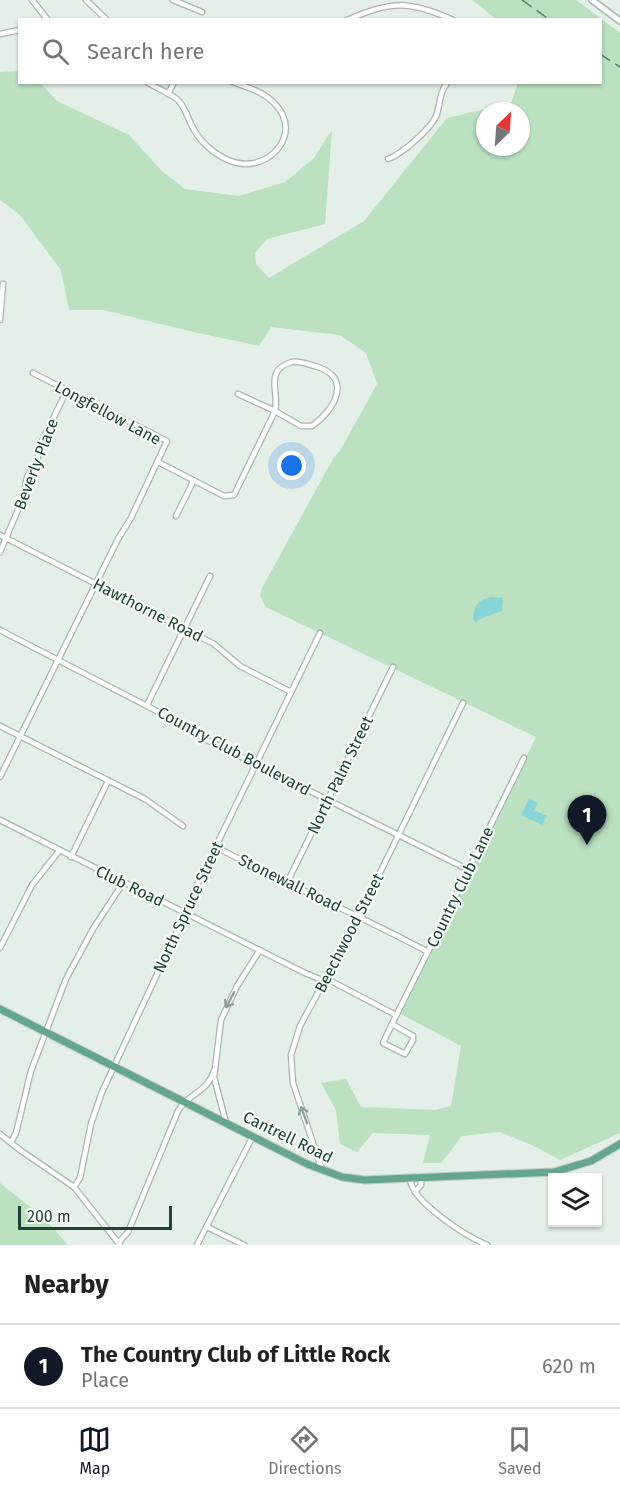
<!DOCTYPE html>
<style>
body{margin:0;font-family:"Fira Sans",sans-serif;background:#f6f6f6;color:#222}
.controls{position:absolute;right:18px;bottom:18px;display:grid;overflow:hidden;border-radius:0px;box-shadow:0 2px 4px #0004}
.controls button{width:54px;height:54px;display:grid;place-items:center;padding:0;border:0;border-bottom:2px solid #e0e0e0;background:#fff;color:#222;font:30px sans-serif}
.compass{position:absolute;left:476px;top:102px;width:54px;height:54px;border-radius:50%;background:#fff;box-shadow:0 2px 4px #0004;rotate:25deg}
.scale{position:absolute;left:18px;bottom:15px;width:154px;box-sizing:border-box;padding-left:6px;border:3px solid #214235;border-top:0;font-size:16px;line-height:21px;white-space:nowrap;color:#214235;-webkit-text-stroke:4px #f5faf7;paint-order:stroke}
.you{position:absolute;left:292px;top:466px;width:21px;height:21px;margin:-15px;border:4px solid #fff;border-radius:50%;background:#1a73e8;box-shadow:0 0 0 9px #1a73e833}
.badge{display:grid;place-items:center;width:39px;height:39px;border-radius:50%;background:#111827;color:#fff;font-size:20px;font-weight:700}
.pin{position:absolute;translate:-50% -50px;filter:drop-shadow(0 2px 3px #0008)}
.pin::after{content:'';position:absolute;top:32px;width:21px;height:18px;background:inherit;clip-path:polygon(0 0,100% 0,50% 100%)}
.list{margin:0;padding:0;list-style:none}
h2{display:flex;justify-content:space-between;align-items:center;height:78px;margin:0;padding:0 24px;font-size:26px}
h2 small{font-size:20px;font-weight:400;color:#767676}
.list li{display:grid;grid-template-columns:39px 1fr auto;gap:18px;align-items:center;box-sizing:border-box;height:84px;padding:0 24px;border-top:2px solid #e0e0e0}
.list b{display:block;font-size:22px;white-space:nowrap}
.list p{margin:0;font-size:20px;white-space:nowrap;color:#767676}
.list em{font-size:20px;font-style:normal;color:#767676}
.icon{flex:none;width:33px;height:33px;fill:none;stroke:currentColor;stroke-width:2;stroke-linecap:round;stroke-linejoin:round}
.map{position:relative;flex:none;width:620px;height:1245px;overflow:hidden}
.search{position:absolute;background:#fff;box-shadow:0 2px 4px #0004;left:18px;right:18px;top:18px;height:66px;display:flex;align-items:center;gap:15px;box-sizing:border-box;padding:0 21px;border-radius:0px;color:#767676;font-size:22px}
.sheet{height:162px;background:#fff}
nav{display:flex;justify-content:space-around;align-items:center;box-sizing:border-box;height:84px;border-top:2px solid #e0e0e0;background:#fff;font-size:16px;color:#767676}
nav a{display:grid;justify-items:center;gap:3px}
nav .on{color:#111827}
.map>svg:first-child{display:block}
.green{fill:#bbe1c1;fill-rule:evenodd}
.water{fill:#88d5d7}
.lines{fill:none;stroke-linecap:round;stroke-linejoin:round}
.minor-casing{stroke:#a6b8af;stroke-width:7}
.tertiary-casing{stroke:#a6b8af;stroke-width:8}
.primary-casing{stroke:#c1cac6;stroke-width:9}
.minor{stroke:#fff;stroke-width:4.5}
.tertiary{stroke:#fff;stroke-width:5}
.primary{stroke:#65a78e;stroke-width:7}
.rail{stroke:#5c7d70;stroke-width:1.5;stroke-dasharray:12 6;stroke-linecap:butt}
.oneway{stroke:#90a09a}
.labels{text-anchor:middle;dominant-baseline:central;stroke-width:4.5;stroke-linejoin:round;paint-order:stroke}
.street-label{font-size:16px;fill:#214235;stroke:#f5faf7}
</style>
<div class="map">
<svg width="620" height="1245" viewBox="0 0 620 1245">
<rect width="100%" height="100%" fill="#e4efe8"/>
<!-- green -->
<g class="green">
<path d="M472 0H576L620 33V1133L560 1160 534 1146 500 1132 462 1136 441 1163H423L430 1135 373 1133 357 1152 340 1144 336 1110 321 1083 346 1079 361 1107 435 1110 451 1106 461 1046 401 1014 536 737 266 607 260 596 262 588 334 457 340 451 377 384 366 353 340 335 271 327 259 346 189 331 104 310H69L61 270 20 215 0 200V72L19 71 20 82 40 83 57 101 129 135 162 171 185 189 239 196 285 182 314 158 332 130 325 224 267 239 255 253 256 264 269 278 364 221 447 118 511 103 518 83 600 82V20L496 19ZM485 111H521V147H485Z"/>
<path d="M0 1183 43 1217 68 1245H0Z"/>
</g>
<!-- water -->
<g class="water">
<path d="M491 597 503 598 502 611 482 618 476 622 473 619C474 606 478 599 491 597Z"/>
<path d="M529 799 538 803 533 812 536 811 547 816 542 825 521 815Z"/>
</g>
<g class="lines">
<defs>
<g id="minor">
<path d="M32 0 48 20"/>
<path d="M86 0 107 20"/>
<path d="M173 0 202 12"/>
<path d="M347 20C392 1 408 0 453 20"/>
<path d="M0 34 20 30"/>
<path d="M147 82C157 89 171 93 179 101 185 108 188 118 192 126 199 141 214 154 228 160 266 177 306 134 274 103 263 91 248 88 233 82"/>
<path d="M168 94 174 82"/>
<path d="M388 159C402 154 432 128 437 114 440 103 440 91 448 82"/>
<path d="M0 320 3 284"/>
<path d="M292 362C300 361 307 364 315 366 353 377 336 409 312 426H301L275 411C280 392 263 370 292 362Z"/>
<path d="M158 462 224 496 234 495 275 411 238 394"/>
<path d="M176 516 192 484V480"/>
<path d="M0 535 214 644 240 666 291 692"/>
<path d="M0 552 23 498 27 477 37 460 42 441 67 390"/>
<path d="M0 630 178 722 207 740 469 870"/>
<path d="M147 705 210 576"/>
<path d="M0 726 145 799 183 826"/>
<path d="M0 777 118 539 131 518 167 441 33 373"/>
<path d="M0 820 305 973 322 980 331 981 396 1015"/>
<path d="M216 847C285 884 358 914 428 952"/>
<path d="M71 857 108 781"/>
<path d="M287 883 393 667"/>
<path d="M0 948 32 885 59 851"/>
<path d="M392 1024 524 758"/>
<path d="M392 1024 413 1036V1040L405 1054 383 1043Z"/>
<path d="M226 1123 214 1077 221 1020 237 986 260 950"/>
<path d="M0 1134 20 1150 74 1187 120 1245"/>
<path d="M11 1142 16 1133 31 1071 66 979 93 929 123 883"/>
<path d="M322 1170 293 1083 291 1055 300 1026 354 926 463 703"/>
<path d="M410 1179C412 1202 466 1236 487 1245"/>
<path d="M74 1187 80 1178 91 1124 102 1092 182 921 193 893 320 633"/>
<path d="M415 1192 421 1185V1178"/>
<path d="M207 1227 244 1245"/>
<path d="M118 1243 128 1232 178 1111C190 1091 206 1095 215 1069"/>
<path d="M197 1245 253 1136"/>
</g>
<path id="tertiary" d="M592 0 620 21"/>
<path id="primary" d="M0 1009 307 1164 342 1177 365 1180 554 1172 591 1161 620 1144"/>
</defs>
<!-- minor casing -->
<use href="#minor" class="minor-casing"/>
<!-- tertiary casing -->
<use href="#tertiary" class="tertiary-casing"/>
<!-- primary casing -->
<use href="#primary" class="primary-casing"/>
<!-- minor -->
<use href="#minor" class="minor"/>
<!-- tertiary -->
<use href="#tertiary" class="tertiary"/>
<!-- primary -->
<use href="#primary" class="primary"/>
<!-- rail -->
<g class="rail">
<path d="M522 0 550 20"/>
<path d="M600 54 620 67"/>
</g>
</g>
<!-- one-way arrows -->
<defs><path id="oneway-shaft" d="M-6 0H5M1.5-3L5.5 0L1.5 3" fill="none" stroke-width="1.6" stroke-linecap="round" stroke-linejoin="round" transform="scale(1.5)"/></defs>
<g class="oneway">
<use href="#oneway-shaft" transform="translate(230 1000) rotate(118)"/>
<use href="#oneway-shaft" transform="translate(304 1115) rotate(-110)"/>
</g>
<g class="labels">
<!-- street labels -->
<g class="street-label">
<text transform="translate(108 413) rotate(28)">Longfellow Lane</text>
<text transform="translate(36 464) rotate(-69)">Beverly Place</text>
<text transform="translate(148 610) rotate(27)">Hawthorne Road</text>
<text transform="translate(234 751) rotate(28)">Country Club Boulevard</text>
<text transform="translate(340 775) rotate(-64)">North Palm Street</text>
<text transform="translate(290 883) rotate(26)">Stonewall Road</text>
<text transform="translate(130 886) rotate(26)">Club Road</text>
<text transform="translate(460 887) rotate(-64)">Country Club Lane</text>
<text transform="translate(188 907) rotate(-65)">North Spruce Street</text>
<text transform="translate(349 933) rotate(-63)">Beechwood Street</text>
<text transform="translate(288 1137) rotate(26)">Cantrell Road</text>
</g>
</g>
</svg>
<div class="controls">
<button><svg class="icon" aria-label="layers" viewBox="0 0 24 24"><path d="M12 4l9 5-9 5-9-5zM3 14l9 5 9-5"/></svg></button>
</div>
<svg class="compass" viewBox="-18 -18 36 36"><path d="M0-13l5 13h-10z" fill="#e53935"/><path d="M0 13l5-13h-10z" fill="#767676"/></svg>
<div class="scale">200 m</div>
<div class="you"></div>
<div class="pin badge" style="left:587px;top:845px">1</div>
<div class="search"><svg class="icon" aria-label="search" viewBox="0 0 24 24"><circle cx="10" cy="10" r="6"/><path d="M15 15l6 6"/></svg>Search here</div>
</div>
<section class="sheet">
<h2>Nearby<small></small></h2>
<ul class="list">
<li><span class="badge">1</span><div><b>The Country Club of Little Rock</b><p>Place</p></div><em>620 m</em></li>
</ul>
</section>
<nav>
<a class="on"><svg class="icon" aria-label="map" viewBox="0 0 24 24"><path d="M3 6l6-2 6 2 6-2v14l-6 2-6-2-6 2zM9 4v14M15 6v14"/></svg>Map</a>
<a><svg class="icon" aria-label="directions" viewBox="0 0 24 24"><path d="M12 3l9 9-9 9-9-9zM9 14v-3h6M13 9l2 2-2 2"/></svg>Directions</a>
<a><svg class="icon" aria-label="saved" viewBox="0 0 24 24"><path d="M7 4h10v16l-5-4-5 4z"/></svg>Saved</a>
</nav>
